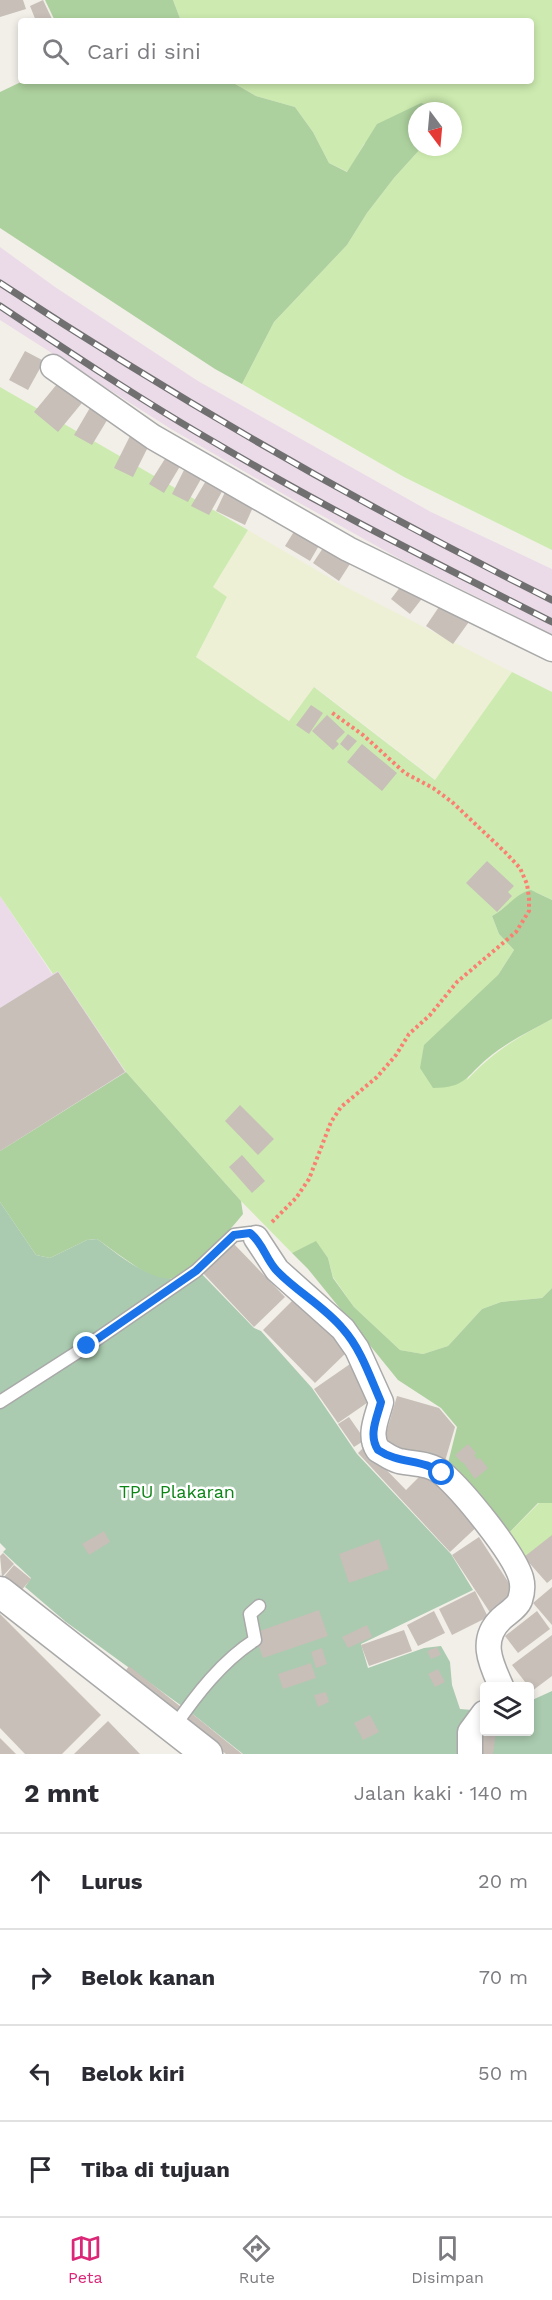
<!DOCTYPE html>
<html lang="id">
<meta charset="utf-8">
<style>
body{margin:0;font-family:"Work Sans",sans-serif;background:#f7f7f7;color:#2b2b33}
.controls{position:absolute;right:18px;bottom:18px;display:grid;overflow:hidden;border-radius:6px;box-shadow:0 3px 9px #0003}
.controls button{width:54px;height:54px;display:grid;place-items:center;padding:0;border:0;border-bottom:2px solid #e1e1e2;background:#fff;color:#2b2b33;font:30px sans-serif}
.compass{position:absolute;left:408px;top:102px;width:54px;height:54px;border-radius:50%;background:#fff;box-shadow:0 3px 9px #0003;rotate:164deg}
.stop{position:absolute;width:18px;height:18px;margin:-14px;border:4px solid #1a73e8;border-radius:50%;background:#fff}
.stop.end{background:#1a73e8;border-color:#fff;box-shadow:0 2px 6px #0008}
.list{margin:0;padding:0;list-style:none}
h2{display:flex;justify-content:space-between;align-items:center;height:78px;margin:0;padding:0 24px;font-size:26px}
h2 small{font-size:20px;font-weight:400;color:#7c7c81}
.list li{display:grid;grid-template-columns:39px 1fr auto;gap:18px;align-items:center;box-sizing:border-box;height:96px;padding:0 24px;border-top:2px solid #e1e1e2}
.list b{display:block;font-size:22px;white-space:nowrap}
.list em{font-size:20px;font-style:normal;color:#7c7c81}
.icon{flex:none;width:33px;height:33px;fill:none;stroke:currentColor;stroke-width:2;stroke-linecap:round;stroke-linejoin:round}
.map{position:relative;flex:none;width:552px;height:1754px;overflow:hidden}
.search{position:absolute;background:#fff;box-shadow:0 3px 9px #0003;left:18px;right:18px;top:18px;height:66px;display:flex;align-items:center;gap:15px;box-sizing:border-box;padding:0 21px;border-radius:6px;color:#7c7c81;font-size:22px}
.sheet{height:462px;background:#fff}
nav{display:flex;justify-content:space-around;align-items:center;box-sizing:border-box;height:84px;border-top:2px solid #e1e1e2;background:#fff;font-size:16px;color:#7c7c81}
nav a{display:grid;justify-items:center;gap:3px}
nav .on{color:#db2777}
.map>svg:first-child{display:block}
.industrial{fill:#ebdbe8}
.farmland{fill:#eef0d5}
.grass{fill:#cdebb0}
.forest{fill:#add19e}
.cemetery{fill:#aacbaf}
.building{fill:#c7bfb8}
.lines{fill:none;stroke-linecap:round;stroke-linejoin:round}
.service-casing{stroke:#a9a9a9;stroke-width:15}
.minor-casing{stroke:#a9a9a9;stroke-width:27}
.tertiary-casing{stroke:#a9a9a9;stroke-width:33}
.path{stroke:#fa8072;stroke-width:4;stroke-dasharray:3 3;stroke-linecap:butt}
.service{stroke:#fff;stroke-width:12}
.minor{stroke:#fff;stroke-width:24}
.tertiary{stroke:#fff;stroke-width:30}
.rail-casing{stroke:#707070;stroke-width:7}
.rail{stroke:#fff;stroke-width:4.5;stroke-dasharray:14;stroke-linecap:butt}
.route{stroke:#1a73e8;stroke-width:8}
.labels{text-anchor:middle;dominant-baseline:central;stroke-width:5;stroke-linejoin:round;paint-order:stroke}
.park-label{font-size:18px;fill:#0c8416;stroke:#fff}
</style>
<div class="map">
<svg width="552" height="1754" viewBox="0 0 552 1754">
<rect width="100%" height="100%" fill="#f2efe9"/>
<!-- industrial -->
<g class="industrial">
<path d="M0 247 55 287 198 381 431 512 552 569V634L400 559 285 495 171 429 0 320Z"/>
<path d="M0 896 52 974 58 970 126 1072 0 1151Z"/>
</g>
<!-- farmland -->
<path class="farmland" d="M248 530 342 585 512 672 436 780 315 687 289 721 196 657 227 598 212 587Z"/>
<!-- grass -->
<g class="grass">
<path d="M173 0H552V550L404 477 242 384 274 322 347 245 367 213 394 178 422 147H453V111H436V106L421 103 364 144 348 172 329 163 313 132 295 107 256 96 230 81H531V21H181Z"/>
<path d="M0 387 248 530 213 587 227 597 196 657 289 721 314 687 435 780 512 672 552 692V900C545 897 536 891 529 891 524 890 501 911 492 916L499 934 514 950 498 975 467 1080C494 1051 518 1037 552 1019V1288L542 1298 501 1302 482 1309 448 1346 423 1354 400 1350 354 1307 333 1277 328 1258 316 1242 292 1253 241 1201 126 1072 58 971 53 974 0 896Z"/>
<path d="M539 1503H552V1539L522 1559 504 1538Z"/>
</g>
<!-- forest -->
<g class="forest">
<path d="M45 0H173L181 21H55Z"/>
<path d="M23 81H230L256 96 295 107 313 132 329 163 347 172 377 124 421 103 436 106V111H417V147H422L394 178 367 213 347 245 274 322 242 384 215 369 0 228V92Z"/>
<path d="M531 890 552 900V1019C530 1031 507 1042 488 1058 466 1076 466 1088 433 1088L420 1068 424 1045 498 975 514 950 499 934 492 916C505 909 518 892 531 890Z"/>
<path d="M126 1072 241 1201 243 1214C228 1232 187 1284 161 1279 144 1275 112 1249 97 1239L87 1240 50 1258 36 1255 0 1202V1151Z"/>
<path d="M316 1241 328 1258 333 1278 354 1307 400 1350 423 1354 448 1346 482 1309 501 1302 542 1298 552 1288V1503H538L504 1538 446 1471 457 1427 441 1408 398 1380 308 1269 292 1253Z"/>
</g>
<!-- cemetery -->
<path class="cemetery" d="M0 1202 36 1255 50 1258 87 1240 97 1239C115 1252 155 1286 178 1277 183 1274 189 1269 194 1266L254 1328 261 1331 312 1388 357 1454 451 1554 473 1590 361 1644 368 1668 424 1648 441 1646 450 1662 452 1685 460 1709 484 1711V1732H530V1701L552 1691V1754H243L190 1712 66 1622 25 1587 31 1578 3 1552 6 1549 0 1543Z"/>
<!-- building -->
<g class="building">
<path d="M0 0H23L26 9 0 17Z"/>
<path d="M43 0 52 19 36 21 30 6Z"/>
<path d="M25 351 44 361 28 390 9 380Z"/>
<path d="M62 378 86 398 58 432 34 412Z"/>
<path d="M91 406 109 417 92 445 74 435Z"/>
<path d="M131 434 150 443 133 477 114 468Z"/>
<path d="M168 454 182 463 164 493 149 484Z"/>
<path d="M184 470 201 479 188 502 172 494Z"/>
<path d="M207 479 224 488 209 515 191 506Z"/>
<path d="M225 492 254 505 245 525 216 511Z"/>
<path d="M300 522 324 537 310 561 285 546Z"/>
<path d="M329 539 355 556 339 581 313 563Z"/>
<path d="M404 582 424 596 410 614 391 599Z"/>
<path d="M443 601 471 619 453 644 426 626Z"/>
<path d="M311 705 323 713 309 734 296 725Z"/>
<path d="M327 715 345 732 336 741 339 744 333 750 312 731Z"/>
<path d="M348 734 357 741 348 751 340 744Z"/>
<path d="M362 744 397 773 382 791 347 762Z"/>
<path d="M487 861 514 886 508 892 512 896 497 912 466 883Z"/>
<path d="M58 972 125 1072 0 1151V1008Z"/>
<path d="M240 1105 274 1139 258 1155 225 1121Z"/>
<path d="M242 1155 265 1181 252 1193 229 1167Z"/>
<path d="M234 1244 285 1297 254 1327 203 1273Z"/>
<path d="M296 1297 349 1350 315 1383 263 1330Z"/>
<path d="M350 1364 374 1398 338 1423 314 1389Z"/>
<path d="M397 1396 439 1408 455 1427 443 1468 381 1450Z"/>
<path d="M349 1417 365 1440 354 1447 338 1424Z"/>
<path d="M468 1444 476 1453 474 1455 478 1460 480 1458 488 1468 475 1479 463 1462 462 1463 455 1455Z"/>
<path d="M364 1447 406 1490 429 1467 482 1522 450 1552 358 1453Z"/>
<path d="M104 1531 110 1542 89 1555 82 1544Z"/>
<path d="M552 1535V1579L547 1583 524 1557Z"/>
<path d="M479 1537 518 1597 491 1614 452 1555Z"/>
<path d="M379 1539 389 1569 349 1583 339 1554Z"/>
<path d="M3 1553 14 1564 2 1577 0 1556Z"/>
<path d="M14 1565 31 1579 20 1592 3 1578Z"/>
<path d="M552 1587V1625L533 1603Z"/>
<path d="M475 1591 488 1617 452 1635 439 1609Z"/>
<path d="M319 1610 328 1636 263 1658 254 1633Z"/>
<path d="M434 1611 445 1633 418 1646 407 1625Z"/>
<path d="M537 1611 550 1629 518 1653 505 1636Z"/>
<path d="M0 1614 101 1715 62 1754H25L0 1728Z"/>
<path d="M367 1625 372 1637 348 1648 342 1637Z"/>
<path d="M404 1630 412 1651 369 1666 361 1645Z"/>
<path d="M552 1635V1676L532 1691 512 1665Z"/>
<path d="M437 1647 441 1655 431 1659 427 1651Z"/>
<path d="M322 1648 327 1664 316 1668 311 1652Z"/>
<path d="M311 1663 316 1678 283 1689 278 1674Z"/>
<path d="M129 1666 181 1707 176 1714 124 1673Z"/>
<path d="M438 1669 445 1682 435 1687 428 1674Z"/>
<path d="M326 1692 329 1702 318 1707 314 1695Z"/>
<path d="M190 1712 242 1754H226L184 1720Z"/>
<path d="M370 1715 379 1732 363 1740 354 1723Z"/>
<path d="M108 1721 140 1754H74Z"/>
<path d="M482 1730 496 1732 493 1754H478Z"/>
<path d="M0 1738 16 1754H0Z"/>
</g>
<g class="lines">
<defs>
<g id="service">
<path d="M0 1402 87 1346 196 1271 234 1235 250 1233 256 1238"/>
<path d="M174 1727C196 1695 222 1661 255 1640L250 1614 259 1606"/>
</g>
<g id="minor">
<path d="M53 367 153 437 348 549 552 649"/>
<path d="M256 1238 277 1270 343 1329 357 1349 381 1402C377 1418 368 1435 378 1450 385 1454 391 1459 399 1461 413 1464 430 1463 442 1473 463 1491 514 1553 521 1578 523 1585 522 1594 520 1600 517 1608 506 1614 501 1619 479 1640 491 1664 501 1686"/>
<path d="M470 1754V1732L484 1713"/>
</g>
<path id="tertiary" d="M0 1592 207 1754"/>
</defs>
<!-- service casing -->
<use href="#service" class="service-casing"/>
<!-- minor casing -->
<use href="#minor" class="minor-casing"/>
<!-- tertiary casing -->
<use href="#tertiary" class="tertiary-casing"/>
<!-- path -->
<path class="path" d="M272 1222 296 1198 309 1179 331 1122 341 1107 377 1077 396 1055 409 1034 430 1015 457 982 516 932 529 911V898L527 884 520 868 505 852 452 802 433 788 405 773 363 735 331 712"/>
<!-- service -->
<use href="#service" class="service"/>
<!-- minor -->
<use href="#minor" class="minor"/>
<!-- tertiary -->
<use href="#tertiary" class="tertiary"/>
<defs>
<g id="rail">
<path d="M0 283C178 400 361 505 552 600"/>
<path d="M0 306C72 354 144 402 219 445 327 509 440 565 552 622"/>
</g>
</defs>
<!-- rail casing -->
<use href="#rail" class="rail-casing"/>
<!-- rail -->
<use href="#rail" class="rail"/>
</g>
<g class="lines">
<!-- route -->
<path class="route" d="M87 1346 196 1271 234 1235 250 1233C263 1243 266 1260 277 1271 297 1292 324 1306 343 1329 361 1349 370 1377 381 1402 377 1418 368 1435 378 1450 399 1464 423 1459 442 1473"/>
</g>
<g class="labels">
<!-- park labels -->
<g class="park-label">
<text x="177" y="1491">TPU Plakaran</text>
</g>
</g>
</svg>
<div class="controls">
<button><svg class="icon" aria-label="layers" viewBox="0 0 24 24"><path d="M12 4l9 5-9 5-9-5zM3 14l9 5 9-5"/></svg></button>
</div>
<svg class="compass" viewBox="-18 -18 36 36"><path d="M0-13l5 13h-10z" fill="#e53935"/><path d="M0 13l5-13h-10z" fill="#7c7c81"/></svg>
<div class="stop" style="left:442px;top:1473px"></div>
<div class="stop end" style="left:87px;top:1346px"></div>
<div class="search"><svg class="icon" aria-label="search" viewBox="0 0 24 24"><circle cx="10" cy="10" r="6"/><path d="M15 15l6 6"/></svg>Cari di sini</div>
</div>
<section class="sheet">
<h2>2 mnt<small>Jalan kaki · 140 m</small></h2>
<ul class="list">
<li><svg class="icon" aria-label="ahead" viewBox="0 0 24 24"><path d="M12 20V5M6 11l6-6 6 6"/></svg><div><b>Lurus</b></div><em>20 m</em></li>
<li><svg class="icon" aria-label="right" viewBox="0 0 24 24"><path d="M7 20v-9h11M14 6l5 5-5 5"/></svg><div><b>Belok kanan</b></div><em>70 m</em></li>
<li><svg class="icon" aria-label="left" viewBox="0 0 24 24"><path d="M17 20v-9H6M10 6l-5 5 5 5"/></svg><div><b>Belok kiri</b></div><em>50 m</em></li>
<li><svg class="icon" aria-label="arrive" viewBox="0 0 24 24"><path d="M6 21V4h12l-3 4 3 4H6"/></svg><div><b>Tiba di tujuan</b></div></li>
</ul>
</section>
<nav>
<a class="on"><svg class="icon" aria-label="map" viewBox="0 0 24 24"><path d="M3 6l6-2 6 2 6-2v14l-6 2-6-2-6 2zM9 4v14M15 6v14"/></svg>Peta</a>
<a><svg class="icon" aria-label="directions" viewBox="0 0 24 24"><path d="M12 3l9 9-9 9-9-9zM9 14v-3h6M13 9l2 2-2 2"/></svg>Rute</a>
<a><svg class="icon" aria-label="saved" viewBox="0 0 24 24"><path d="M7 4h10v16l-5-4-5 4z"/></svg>Disimpan</a>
</nav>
